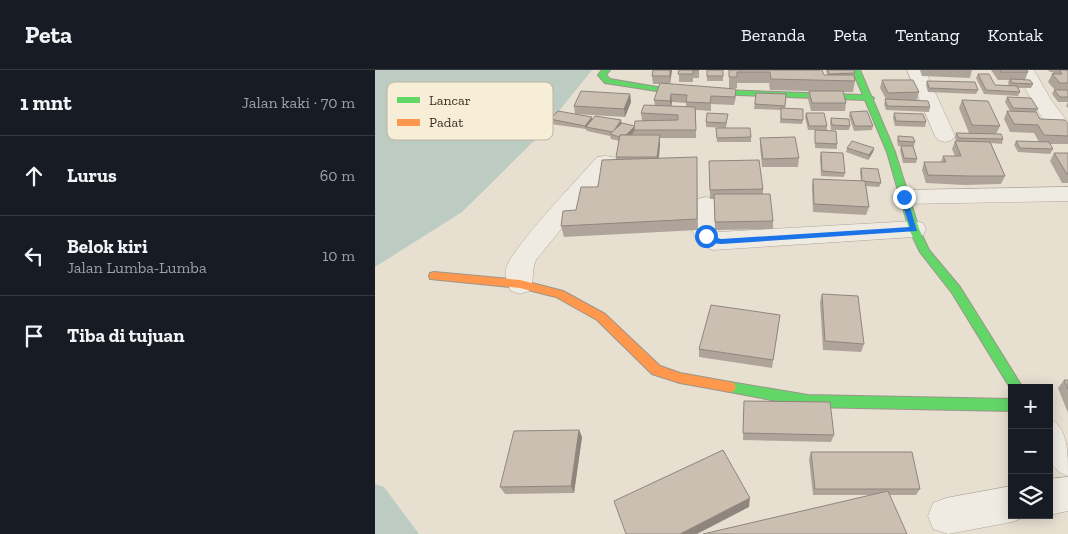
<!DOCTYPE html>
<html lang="id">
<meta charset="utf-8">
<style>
body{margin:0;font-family:"Zilla Slab",serif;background:#242831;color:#f1f3f6}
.controls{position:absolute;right:15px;bottom:15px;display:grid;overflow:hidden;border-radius:0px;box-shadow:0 2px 12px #0003}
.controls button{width:45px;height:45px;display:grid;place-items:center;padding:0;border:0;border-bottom:1px solid #363941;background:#171b24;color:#f1f3f6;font:25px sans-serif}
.stop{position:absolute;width:15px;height:15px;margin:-11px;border:4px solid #1a73e8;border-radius:50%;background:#fff}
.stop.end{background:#1a73e8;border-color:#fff;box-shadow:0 1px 5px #0008}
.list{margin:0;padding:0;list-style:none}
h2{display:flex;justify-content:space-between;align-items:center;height:65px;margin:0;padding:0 20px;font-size:21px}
h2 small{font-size:16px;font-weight:400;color:#9ea1a6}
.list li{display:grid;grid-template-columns:32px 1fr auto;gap:15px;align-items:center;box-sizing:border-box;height:80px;padding:0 20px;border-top:1px solid #363941}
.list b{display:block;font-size:19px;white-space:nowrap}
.list p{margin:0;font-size:16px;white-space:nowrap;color:#9ea1a6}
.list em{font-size:16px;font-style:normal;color:#9ea1a6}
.icon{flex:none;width:28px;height:28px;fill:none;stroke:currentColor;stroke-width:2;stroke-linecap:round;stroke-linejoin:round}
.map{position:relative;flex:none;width:693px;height:464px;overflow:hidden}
header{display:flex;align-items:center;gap:30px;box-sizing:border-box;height:70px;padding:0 25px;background:#171b24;border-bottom:1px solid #363941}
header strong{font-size:24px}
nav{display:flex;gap:28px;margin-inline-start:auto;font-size:18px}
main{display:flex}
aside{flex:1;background:#171b24}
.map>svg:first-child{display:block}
.water{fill:#bcccc2}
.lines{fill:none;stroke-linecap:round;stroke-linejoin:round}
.street-casing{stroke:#ada599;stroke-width:1}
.fast-casing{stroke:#9c958a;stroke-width:2}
.slow-casing{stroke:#9c958a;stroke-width:2}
.street{fill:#efebe3;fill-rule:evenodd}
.fast{fill:#63d668;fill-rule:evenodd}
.slow{fill:#ff974d;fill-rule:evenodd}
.wall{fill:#afa499;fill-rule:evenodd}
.shaded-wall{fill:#8e867d}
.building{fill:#cbbfb2;stroke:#8e867d}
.route{fill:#1a73e8}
.key{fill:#f7eed8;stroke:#bfb4a1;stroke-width:1}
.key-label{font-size:14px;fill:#3d2e20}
</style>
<header>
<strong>Peta</strong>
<nav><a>Beranda</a><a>Peta</a><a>Tentang</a><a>Kontak</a></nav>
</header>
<main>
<aside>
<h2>1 mnt<small>Jalan kaki · 70 m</small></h2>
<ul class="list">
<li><svg class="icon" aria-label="ahead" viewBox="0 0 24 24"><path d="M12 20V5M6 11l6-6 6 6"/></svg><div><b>Lurus</b></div><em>60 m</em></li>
<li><svg class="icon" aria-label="left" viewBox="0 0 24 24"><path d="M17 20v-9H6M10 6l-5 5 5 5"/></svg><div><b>Belok kiri</b><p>Jalan Lumba-Lumba</p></div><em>10 m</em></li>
<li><svg class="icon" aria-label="arrive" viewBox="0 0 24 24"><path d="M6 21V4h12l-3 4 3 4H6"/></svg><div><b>Tiba di tujuan</b></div></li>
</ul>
</aside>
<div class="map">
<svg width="693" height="464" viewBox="0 0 693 464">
<rect width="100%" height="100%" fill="#e7e0d1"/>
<!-- water -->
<g class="water">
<path d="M0 0H217L162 68 87 142 0 197Z"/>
<path d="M0 414 9 417 44 464H0Z"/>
</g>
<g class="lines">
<defs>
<g id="street">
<path d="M532 0H550L580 66 577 70 570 72 563 70 560 66Z"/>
<path d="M641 0H659L676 30 693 52V72C673 67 650 18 641 0Z"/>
<path d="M230 86 238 87 241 92 161 190C156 201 160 211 154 221L145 224 136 221C132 214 129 206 131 199 135 179 205 107 222 87Z"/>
<path d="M693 117V131L529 134 521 132 517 127 521 122 529 120Z"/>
<path d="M331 127 339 129 343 134V162L539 151 548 153 551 159 548 165 539 167 338 180C321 175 316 166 318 149 319 141 319 135 323 129Z"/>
<path d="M674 348C693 358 693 381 693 406 666 396 674 373 674 348Z"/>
<path d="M693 407V441L674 445V409Z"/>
<path d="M637 416V445L650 447 637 452 573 464 558 459 553 446 558 433 571 428Z"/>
</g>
<g id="fast">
<path d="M227 0H235L231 5 235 9 288 18 488 25 477 0H485L496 26 499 28 498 30 520 82 544 159 554 180 585 217 648 318H637V321L577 223 545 182 534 159 512 82 490 30 288 22 230 13 223 5Z"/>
<path d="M355 312 433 325 637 329V341L433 337 355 322 351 321 349 317 351 313Z"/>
</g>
<path id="slow" d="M59 202 145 210 188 221 230 244 285 296 305 303 355 312 359 313 361 317 359 321 355 322 305 313 277 304 222 250 181 227 145 218 55 209 54 206 55 203Z"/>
</defs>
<!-- street casing -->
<use href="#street" class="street-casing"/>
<!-- fast casing -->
<use href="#fast" class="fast-casing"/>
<!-- slow casing -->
<use href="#slow" class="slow-casing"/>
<!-- street -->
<use href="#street" class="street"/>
<!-- fast -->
<use href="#fast" class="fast"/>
<!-- slow -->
<use href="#slow" class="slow"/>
</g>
<!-- wall -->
<g class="wall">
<path d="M297 0 295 14H290L361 27 359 35 336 34V41L321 40V68H285V74L284 88 322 98 323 160 189 167 186 156 223 117 241 89V87L244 71 236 69 235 66 212 61 211 59 176 54 175 49H218L246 50V53L259 56 267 51 266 43 280 35 279 30 285 14H278L277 6ZM297 32 311 33V37L296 36Z"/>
<path d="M304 0H324V8H318V12H304Z"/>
<rect x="332" y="0" width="16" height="11"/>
<path d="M354 0 449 5H452L451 0H479L480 3 479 7 480 11 478 22H468L471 33 470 41H436L433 29 434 21 395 20 394 13H362V18H354Z"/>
<path d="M545 0H597L595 8 547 6Z"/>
<path d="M616 0H652L653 2 650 10 658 14 656 18H643L645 22 643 26 609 24 601 8 603 4 620 15 634 16 633 13 634 10H623Z"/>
<path d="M673 0H693V38L691 36 693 32H683L677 24 679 20H680L673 12 678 2H675Z"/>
<path d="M507 10 544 22 542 30 555 37 554 42 511 40 509 34 511 29 505 18Z"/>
<path d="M552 11 603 20 601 24 553 22 551 15Z"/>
<path d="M381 23 411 24 410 38 428 50 427 54 405 53 406 40 379 39Z"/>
<path d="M255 24 256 32 250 47 200 44 199 36Z"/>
<path d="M632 27 663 39 661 42 665 49 693 54V74H674L678 79 675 84 643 82 639 75 641 71 664 72 659 63 635 62 629 49 632 41H635L630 32Z"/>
<path d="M587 30 625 56 621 64 628 69 627 74 616 73 630 106 626 114 590 115 551 113 547 100 549 92H566L568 86H580L577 79 580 71H581L580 67 581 63H594L584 38Z"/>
<path d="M475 42 498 56 497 60 479 61 474 46Z"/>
<path d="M431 43 452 56V60H433L430 47Z"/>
<path d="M519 43 551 52 550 57 520 56 518 48Z"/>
<path d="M353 44 351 58 331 57V52Z"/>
<path d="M456 48 475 56 474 60H456L455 53Z"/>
<path d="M341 58 376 67V72H342Z"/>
<path d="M440 60 462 74V79L440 78Z"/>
<path d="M523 66 540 72 539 76H523L522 71Z"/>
<path d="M385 68 424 88 423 97H387L385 76Z"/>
<path d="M526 76 542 89 541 93H528L525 80Z"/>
<path d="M472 78H499L498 82 493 90 471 82Z"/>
<path d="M446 82 470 103 469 107 446 106 445 87Z"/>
<path d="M679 83H693V113H687L675 91Z"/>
<path d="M334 91 388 119V124L398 151V159L340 160 339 129H335Z"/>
<path d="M486 98 506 113 504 117 491 116 494 137 491 145 438 142 437 117 438 109 486 111 485 102Z"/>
<path d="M447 224 489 274 486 282 448 280 445 232Z"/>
<path d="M405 245 397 298 324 287V279Z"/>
<path d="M689 310H693V343L683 318Z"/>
<path d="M369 331 459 365 456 372 368 370Z"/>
<path d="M204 360 207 367 199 423 130 424 125 417Z"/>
<path d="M436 382 545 419 541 425H438L434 389Z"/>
</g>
<!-- shaded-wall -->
<g class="shaded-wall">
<path d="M295 0H297L295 14Z"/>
<path d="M255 24 256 32 250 47 249 39Z"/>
<path d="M296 24 297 32 296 39 295 31Z"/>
<path d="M217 47 218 51 211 57V60L210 56Z"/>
<path d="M246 50 247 55 238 66V62Z"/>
<path d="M260 56 259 62 249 72 248 68Z"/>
<path d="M285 65V74L283 95 282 87Z"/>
<path d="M499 78 498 82 493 90 494 85Z"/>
<path d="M204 360 207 367 199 423 196 416Z"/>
<path d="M375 428 374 437 322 464H305Z"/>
</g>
<!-- building -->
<g class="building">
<path d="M278 0H295V6H277Z"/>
<path d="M304 0H324H318V4H303Z"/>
<rect x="332" y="0" width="16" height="6"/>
<path d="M354 0H447L449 5H479L480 11 396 9 395 2H362V7H354Z"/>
<path d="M453 0H479L480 3 454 4Z"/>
<path d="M625 0H652L653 2H626Z"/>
<path d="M684 0H693V13H685L677 4H687Z"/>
<path d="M603 4H614L620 15 642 16 645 22 611 20Z"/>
<path d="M635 9 655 10 658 14 637 13Z"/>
<path d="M507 10H538L544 22 513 23Z"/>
<path d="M552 11 600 12 603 20 554 18Z"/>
<path d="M285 13 361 19 360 27 336 26 335 33 311 32 312 25 296 24 295 31 279 30Z"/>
<path d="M679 20H693V27H685Z"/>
<path d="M206 21 255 24 249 39 199 36Z"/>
<path d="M434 21H468L471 33H437Z"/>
<path d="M381 23 411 24 410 36 380 34Z"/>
<path d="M632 27 656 28 663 39 638 38Z"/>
<path d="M510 29 553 31 555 37 512 36Z"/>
<path d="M587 30 613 31 625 56 597 55Z"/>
<path d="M269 35 320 37 321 60H259L260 51 303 50V45L266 43Z"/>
<path d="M406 38 428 39V50L406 49Z"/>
<path d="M183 41 217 47 210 56 175 49Z"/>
<path d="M492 41 498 56H480L475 42Z"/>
<path d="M632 41 661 42 665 49 690 50 693 54V66L669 65 663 55 639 54Z"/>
<path d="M332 43 353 44 351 53 331 52Z"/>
<path d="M431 43H449L452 56H434Z"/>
<path d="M519 43 548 44 551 52 521 51Z"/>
<path d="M220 46 246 50 238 62 211 57Z"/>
<path d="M456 48 474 49 475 56 457 55Z"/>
<path d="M247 53 260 56 251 65H245V67L235 64Z"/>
<path d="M341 58H375L376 67 342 68Z"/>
<path d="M440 60 461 61 462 74 440 73Z"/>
<path d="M581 63 626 64 628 69 584 68Z"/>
<path d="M245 65H285L282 87H241Z"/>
<path d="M523 66 538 67 540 72 524 71Z"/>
<path d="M420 67 424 88 388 89 385 68Z"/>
<path d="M477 71 499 78 494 85 472 78Z"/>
<path d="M580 71 615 72 630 106H593L553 105 549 92H571L568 86H586Z"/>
<path d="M641 71 674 72 678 79 645 78Z"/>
<path d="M526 76H538L542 89 529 88Z"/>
<path d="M446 82 468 83 470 103 447 101Z"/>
<path d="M679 83H693V104H692Z"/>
<path d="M322 87V149L186 156 188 141 201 140 206 117H223L227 90Z"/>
<path d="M384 90 388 119 335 120 334 91Z"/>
<path d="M486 98 503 99 506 113 487 111Z"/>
<path d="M438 109 490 111 494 137 439 134Z"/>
<path d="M339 124H395L398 151 340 152Z"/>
<path d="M447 224 483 226 489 274 450 271Z"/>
<path d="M336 235 405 245 398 290 324 279Z"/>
<path d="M689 310H693V319Z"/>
<path d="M369 331 455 332 459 365 368 363Z"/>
<path d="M204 360 196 416 125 417 139 361Z"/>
<path d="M348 380 375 428 305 464H251L239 431Z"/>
<path d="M436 382H537L545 419H440Z"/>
<path d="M513 421 532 464H328Z"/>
</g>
<!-- route -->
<path class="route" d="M529 125 532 127 542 161 346 174 336 173 327 166 331 164 346 169 535 157 525 127Z"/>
<!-- legend -->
<rect x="12" y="12" width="166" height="58" rx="8" class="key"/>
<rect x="22" y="27" width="23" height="6" fill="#63d668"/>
<rect x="22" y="49" width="23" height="7" fill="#ff974d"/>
<g class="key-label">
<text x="54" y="35">Lancar</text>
<text x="54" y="57">Padat</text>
</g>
</svg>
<div class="controls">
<button>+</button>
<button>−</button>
<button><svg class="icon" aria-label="layers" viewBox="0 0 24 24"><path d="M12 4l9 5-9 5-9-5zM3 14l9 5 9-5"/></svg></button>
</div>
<div class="stop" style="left:331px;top:166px"></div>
<div class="stop end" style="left:529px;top:127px"></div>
</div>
</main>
